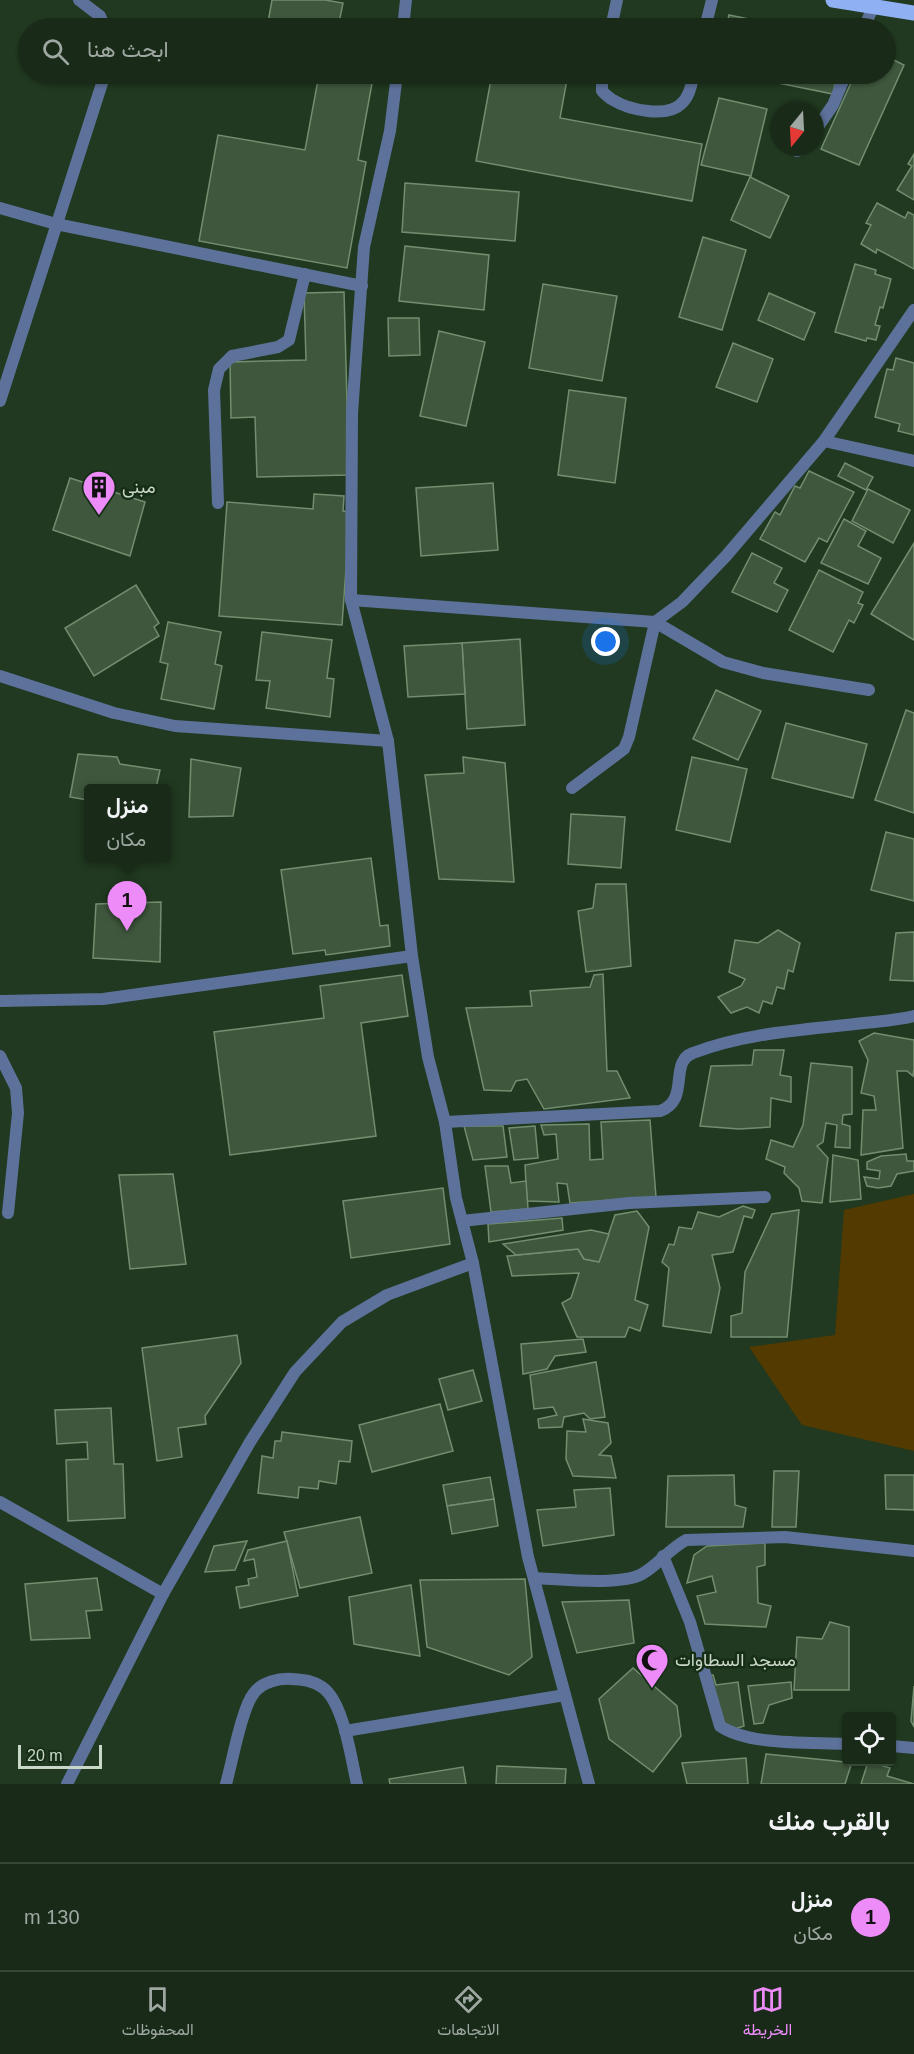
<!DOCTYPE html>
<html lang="ar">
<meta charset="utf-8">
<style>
body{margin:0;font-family:Arial,Vazirmatn,sans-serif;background:#263725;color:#f1f3f6;direction:rtl}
.controls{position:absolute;right:18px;bottom:18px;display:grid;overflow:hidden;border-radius:6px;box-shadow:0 2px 4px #0004}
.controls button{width:54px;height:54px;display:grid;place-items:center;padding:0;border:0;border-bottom:2px solid #374737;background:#192b18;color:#f1f3f6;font:30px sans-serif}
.compass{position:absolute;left:770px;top:102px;width:54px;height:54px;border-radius:50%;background:#192b18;box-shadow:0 2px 4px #0004;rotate:198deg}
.scale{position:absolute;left:18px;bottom:15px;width:84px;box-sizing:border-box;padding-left:6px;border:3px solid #c9d7c8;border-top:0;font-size:16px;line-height:21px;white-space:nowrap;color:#c9d7c8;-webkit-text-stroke:4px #172e16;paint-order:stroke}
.you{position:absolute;left:606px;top:642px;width:21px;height:21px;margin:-15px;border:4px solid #fff;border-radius:50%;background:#1a73e8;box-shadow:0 0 0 9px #1a73e833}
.badge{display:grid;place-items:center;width:39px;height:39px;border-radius:50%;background:#ed8cf9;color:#111;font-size:20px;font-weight:700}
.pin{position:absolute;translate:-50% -50px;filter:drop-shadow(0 2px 3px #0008)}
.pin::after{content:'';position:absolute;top:32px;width:21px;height:18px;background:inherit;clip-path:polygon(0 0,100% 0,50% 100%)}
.popup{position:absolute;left:84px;top:784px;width:87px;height:78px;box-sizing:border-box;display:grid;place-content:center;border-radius:6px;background:#192b18;filter:drop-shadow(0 2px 4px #0005);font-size:20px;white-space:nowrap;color:#9fa7a2}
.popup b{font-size:22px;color:#f1f3f6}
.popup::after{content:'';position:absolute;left:50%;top:100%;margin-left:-12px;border:12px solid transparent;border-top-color:#192b18}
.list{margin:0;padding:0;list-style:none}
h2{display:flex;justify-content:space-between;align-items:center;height:78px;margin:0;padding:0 24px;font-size:26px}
h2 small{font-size:20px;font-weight:400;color:#9fa7a2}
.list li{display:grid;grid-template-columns:39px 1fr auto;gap:18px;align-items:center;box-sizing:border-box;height:108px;padding:0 24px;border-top:2px solid #374737}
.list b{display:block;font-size:22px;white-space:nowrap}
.list p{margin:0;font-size:20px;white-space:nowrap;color:#9fa7a2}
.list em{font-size:20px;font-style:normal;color:#9fa7a2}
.icon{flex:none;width:33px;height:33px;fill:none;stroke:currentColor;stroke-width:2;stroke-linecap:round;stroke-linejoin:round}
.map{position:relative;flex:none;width:914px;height:1784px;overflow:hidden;direction:ltr}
.search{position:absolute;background:#192b18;box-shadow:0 2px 4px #0004;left:18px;right:18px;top:18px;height:66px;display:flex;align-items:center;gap:15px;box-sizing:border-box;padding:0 21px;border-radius:33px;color:#9fa7a2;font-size:22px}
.sheet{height:186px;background:#192b18}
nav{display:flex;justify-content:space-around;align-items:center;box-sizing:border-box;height:84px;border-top:2px solid #374737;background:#192b18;font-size:16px;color:#9fa7a2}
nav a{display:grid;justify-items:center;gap:3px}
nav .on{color:#ed8cf9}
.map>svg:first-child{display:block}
.green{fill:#523a00}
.building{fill:#3f583d;stroke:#728d70;stroke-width:1.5}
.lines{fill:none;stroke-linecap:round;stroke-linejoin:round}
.lane{stroke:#5d729a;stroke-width:12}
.street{stroke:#5d729a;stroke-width:12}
.primary{stroke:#8fb1f3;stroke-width:15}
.labels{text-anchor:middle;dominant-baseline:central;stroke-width:5;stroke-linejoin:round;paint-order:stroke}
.poi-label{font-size:18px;fill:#c9d7c8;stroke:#172e16;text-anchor:start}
</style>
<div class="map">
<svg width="914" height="1784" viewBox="0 0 914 1784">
<rect width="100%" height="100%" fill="#213920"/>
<!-- green -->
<path class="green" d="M914 1194V1451L802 1425 749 1347 835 1335 844 1210Z"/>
<!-- building -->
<g class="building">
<path d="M272 0H325L343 3 338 28H267Z"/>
<path d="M729 15 793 28H726Z"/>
<path d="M556 23 584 28H555Z"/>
<path d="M886 56 904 65 859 165 821 149 855 74H886Z"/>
<path d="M285 74H347L373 78 358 160 366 162 347 268 199 241 218 135 305 150 318 80Z"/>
<path d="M492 74H568L560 118 702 144 692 201 476 161Z"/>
<path d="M734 74H837L833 94Z"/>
<path d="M719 98 767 109 751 176 701 165Z"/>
<path d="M914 154V200L897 190 912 166 908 164Z"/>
<path d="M750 177 789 196 770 238 731 220Z"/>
<path d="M405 183 519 192 515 241 402 232Z"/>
<path d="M877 203 905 218 908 212 914 215V269L877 249 876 253 861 244 871 225 866 223Z"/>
<path d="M703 237 746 250 722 330 679 317Z"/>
<path d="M405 246 489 255 484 310 399 301Z"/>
<path d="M855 264 876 270 875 274 891 279 883 308 880 307 875 325 880 326 876 340 867 338 866 341 835 332Z"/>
<path d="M543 284 617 296 602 381 529 368Z"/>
<path d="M344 292 349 475 257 477 255 417 231 418 230 362 306 360 304 293Z"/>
<path d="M769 293 815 313 804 340 758 320Z"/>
<path d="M388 318H419L420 355 389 356Z"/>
<path d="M439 331 485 342 466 426 420 416Z"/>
<path d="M733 343 773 359 757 402 716 387Z"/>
<path d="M896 358 914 363V435L898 431 900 424 875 417 887 369 893 370Z"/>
<path d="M569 390 626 398 615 483 558 475Z"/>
<path d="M845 463 873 477 866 490 838 476Z"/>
<path d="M809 471 854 492 827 542 819 538 805 562 760 539 775 512 780 515 795 486 800 488Z"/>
<path d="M70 478 145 502 130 556 53 530Z"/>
<path d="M493 483 498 550 421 556 416 488Z"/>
<path d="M868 489 910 510 893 543 852 521Z"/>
<path d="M314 494 344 496 343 511 350 512 342 625 219 616 227 502 313 509Z"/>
<path d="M844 519 866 531 858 546 881 558 868 584 821 563Z"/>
<path d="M914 543V640L871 614Z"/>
<path d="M752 553 782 568 774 583 788 590 777 612 732 592Z"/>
<path d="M819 570 863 592 858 603 863 605 854 623 849 620 833 652 789 630Z"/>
<path d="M136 585 159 623 154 627 159 636 94 676 65 628Z"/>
<path d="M168 622 221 632 215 664 222 666 214 709 161 699 168 664 160 662Z"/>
<path d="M262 632 332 640 327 678 334 679 330 717 266 708 270 681 256 680Z"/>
<path d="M520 639 525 725 467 729 462 643Z"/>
<path d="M462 643 465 694 408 697 404 646Z"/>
<path d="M716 690 761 711 738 760 693 739Z"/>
<path d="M906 710 914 713V813L875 800Z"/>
<path d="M786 723 867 744 853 798 772 778Z"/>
<path d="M78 754 117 757 120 764 160 770 156 788H88V800L70 797Z"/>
<path d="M463 757 505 763 514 882 439 879 425 775 464 773Z"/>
<path d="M692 757 747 769 730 842 676 830Z"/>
<path d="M191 759 241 768 233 816 189 817Z"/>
<path d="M571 814 625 817 621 868 568 864Z"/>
<path d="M886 832 914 839V901L871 890Z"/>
<path d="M371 858 380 926 388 925 390 946 326 955 325 950 293 954 281 870Z"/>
<path d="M596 884H626L631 966 586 972 578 911 593 908Z"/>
<path d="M161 902 160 962 93 958 96 904Z"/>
<path d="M778 930 800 943 793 972 788 970 784 989 777 987 772 1004 763 1001 759 1013 747 1007 731 1013 718 997 741 986 745 979 729 972 735 940 758 943Z"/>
<path d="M914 932V981L890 980 896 933Z"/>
<path d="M603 974 607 1071H617L630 1098 544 1109 527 1079 516 1081 511 1091 484 1090 466 1008 532 1006 530 991 590 987 594 975Z"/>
<path d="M402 975 408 1016 361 1023 376 1136 230 1155 214 1032 324 1018 320 986Z"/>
<path d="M874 1033 914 1040V1069L913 1076 907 1071H897L903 1148 861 1155 863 1110H876L874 1096 861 1093 868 1060 859 1041Z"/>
<path d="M754 1050H784L780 1075 791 1077V1102L771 1098 770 1127 739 1129 700 1126 711 1066 752 1065Z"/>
<path d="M811 1063 852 1067V1114L843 1115 842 1124 850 1126V1148L835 1147 837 1125 826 1123 823 1142 817 1146 828 1158 822 1203 802 1201 799 1188 784 1173 785 1167 766 1159 771 1140 793 1147 803 1125Z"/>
<path d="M650 1120 656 1197 570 1203 567 1184 557 1183 559 1202 527 1201 525 1165 558 1159 556 1134 544 1135 541 1125 589 1124 590 1160 603 1159 601 1122Z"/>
<path d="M464 1126H503L507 1157 473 1160Z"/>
<path d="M535 1126 538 1158 514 1160 509 1128Z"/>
<path d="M906 1154 907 1161H914V1171L897 1174 891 1186 878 1188 867 1186 864 1177 879 1179 880 1171 867 1169V1162L881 1156Z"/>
<path d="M833 1155 858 1160 861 1199 830 1202Z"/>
<path d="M485 1166H508L511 1183 526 1181 528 1209 491 1212Z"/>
<path d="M173 1174 186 1264 130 1269 119 1175Z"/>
<path d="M443 1188 450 1244 351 1258 343 1201Z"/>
<path d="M743 1206 755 1210 752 1218 744 1216 733 1252 712 1255 720 1288 711 1333 663 1326 669 1268 662 1262 669 1244 674 1245 679 1227 692 1229 698 1212 719 1217Z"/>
<path d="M799 1210 787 1337H731V1316L742 1313 745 1272 772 1214Z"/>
<path d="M637 1211 649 1227 635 1300 648 1305 640 1331 629 1327 625 1337H577L562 1303 571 1298 579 1273 512 1276 507 1256 578 1249 584 1259 599 1262 615 1215Z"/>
<path d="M562 1218 563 1230 489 1242 488 1224Z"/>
<path d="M591 1230 609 1234 599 1262 584 1259 578 1249 516 1255 503 1244Z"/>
<path d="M237 1335 241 1363 205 1416 206 1424 178 1428 182 1457 157 1461 142 1348Z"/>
<path d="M583 1339 586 1352 555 1356 547 1369 523 1374 521 1344Z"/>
<path d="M596 1362 605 1417 590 1419 584 1413 564 1417 562 1427 539 1428 538 1419 557 1415 553 1407 534 1409 530 1375Z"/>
<path d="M473 1370 482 1401 448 1410 439 1379Z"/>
<path d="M440 1404 453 1451 372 1472 359 1425Z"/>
<path d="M111 1408 114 1464H123L125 1518 68 1521 66 1460 88 1459 87 1442 57 1444 55 1410Z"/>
<path d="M583 1419 608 1423 611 1443 599 1455 611 1456 616 1478 573 1476 566 1459 567 1431 586 1432Z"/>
<path d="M282 1432 352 1441 350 1462 339 1461 336 1484 319 1481 318 1489 299 1487 298 1498 258 1493 262 1456 273 1458 275 1441H281Z"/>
<path d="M774 1471H799L796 1527H772Z"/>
<path d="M734 1475 735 1505 746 1508 743 1527H666L668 1476Z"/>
<path d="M885 1475H914V1510L886 1509Z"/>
<path d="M490 1477 494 1499 447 1506 443 1485Z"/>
<path d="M610 1488 614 1535 543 1546 537 1510 576 1507 574 1490Z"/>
<path d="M494 1499 498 1526 452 1534 447 1506Z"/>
<path d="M360 1517 372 1573 300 1588 284 1532Z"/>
<path d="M247 1541 235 1570 205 1572 214 1546Z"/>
<path d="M287 1541 298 1596 240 1608 236 1587 249 1585 248 1579 257 1577 254 1559 244 1561 248 1550Z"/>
<path d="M765 1543V1565L757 1567 758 1603 771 1606 766 1627 705 1624 697 1596 716 1592 712 1576 687 1583 694 1555 707 1546Z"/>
<path d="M97 1578 102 1610 86 1611 90 1638 31 1640 25 1584Z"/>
<path d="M525 1579 532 1657 509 1675 427 1647 420 1580Z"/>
<path d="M411 1585 420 1656 354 1644 349 1597Z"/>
<path d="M629 1600 634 1643 577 1653 562 1602Z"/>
<path d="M830 1622 849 1627V1690H794L797 1637 822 1639Z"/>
<path d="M633 1668 677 1706 681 1736 653 1772 609 1739 599 1699Z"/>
<path d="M713 1675 716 1685 738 1682 744 1726 732 1730 722 1725 709 1676Z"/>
<path d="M791 1682 792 1698 769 1705 763 1723 754 1724 748 1686Z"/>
<path d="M914 1686V1727L911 1721Z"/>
<path d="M766 1754 846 1762H852L845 1784H761Z"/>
<path d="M746 1758 748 1784H687L682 1763Z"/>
<path d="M868 1762H883V1766L890 1768 887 1776 914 1784H861Z"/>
<path d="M497 1766 566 1769 565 1784H496Z"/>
<path d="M463 1767 466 1784H390L389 1779Z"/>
</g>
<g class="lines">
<!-- lane -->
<g class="lane">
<path d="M611 28 617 0"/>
<path d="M705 28 712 0"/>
<path d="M864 28 873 7"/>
<path d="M602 74V91C605 94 609 98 613 100 629 110 667 118 681 104 690 96 691 85 694 74"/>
<path d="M815 131 833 105 846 74"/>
<path d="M797 151 801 147"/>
<path d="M572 788 624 749 629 737 655 622"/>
</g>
<!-- street -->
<g class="street">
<path d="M79 0 100 16 105 28"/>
<path d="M403 28 406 0"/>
<path d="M397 74 390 131 364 247 352 413 351 600 388 741 412 956 428 1057 445 1122 456 1198 473 1263 528 1557 589 1784"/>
<path d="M0 208 56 224 362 286"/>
<path d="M0 401 105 74"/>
<path d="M824 441 914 461"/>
<path d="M218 503 214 390 219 369 232 356 278 347 289 340 305 274"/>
<path d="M351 600 655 622 682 602 726 556 824 441 914 310"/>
<path d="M655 622 723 662 763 673 869 690"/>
<path d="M0 676 114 713 175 726 388 741"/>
<path d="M0 1001 103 999 412 956"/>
<path d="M0 1056 16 1088 18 1113 8 1213"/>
<path d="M445 1122 660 1111C691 1100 668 1062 693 1053 747 1032 807 1030 864 1023 881 1021 898 1020 914 1016"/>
<path d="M462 1221 629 1203 765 1197"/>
<path d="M0 1502 163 1594"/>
<path d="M663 1556 690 1622 720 1726C749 1746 811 1742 846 1744"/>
<path d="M534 1578C560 1579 621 1586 642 1574 658 1565 668 1550 686 1540L785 1537 914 1551"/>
<path d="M345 1731 565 1695"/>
<path d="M892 1746 914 1748"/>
<path d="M67 1784 163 1594 250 1442 295 1372 342 1322 387 1295 473 1263"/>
<path d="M226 1784C232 1763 242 1707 254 1693 262 1682 279 1678 292 1679 303 1680 312 1680 322 1687 344 1702 351 1759 357 1784"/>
</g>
<!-- primary -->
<path class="primary" d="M833 0 914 13"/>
</g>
<!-- icons -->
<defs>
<symbol id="building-pin" viewBox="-11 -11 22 30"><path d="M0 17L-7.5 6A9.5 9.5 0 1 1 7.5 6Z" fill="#ed8cf9" stroke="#172e16"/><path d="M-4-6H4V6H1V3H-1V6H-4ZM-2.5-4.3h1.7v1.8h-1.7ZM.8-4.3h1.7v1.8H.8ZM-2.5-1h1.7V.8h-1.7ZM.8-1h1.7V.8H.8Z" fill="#111"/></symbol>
<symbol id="mosque-pin" viewBox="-11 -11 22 30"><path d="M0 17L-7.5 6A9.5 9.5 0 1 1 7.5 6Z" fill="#ed8cf9" stroke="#172e16"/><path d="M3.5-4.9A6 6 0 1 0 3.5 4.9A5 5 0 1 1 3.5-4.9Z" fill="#111"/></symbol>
</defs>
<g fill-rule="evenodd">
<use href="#building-pin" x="80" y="468" width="38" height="52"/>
<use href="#mosque-pin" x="633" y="1641" width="38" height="52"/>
</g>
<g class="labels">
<!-- poi labels -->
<g class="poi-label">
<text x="122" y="487">مبنى</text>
<text x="675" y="1660">مسجد السطاوات</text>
</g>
</g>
</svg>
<div class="controls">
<button><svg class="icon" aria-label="locate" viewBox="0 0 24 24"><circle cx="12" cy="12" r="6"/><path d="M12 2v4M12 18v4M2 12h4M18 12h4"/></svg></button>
</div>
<svg class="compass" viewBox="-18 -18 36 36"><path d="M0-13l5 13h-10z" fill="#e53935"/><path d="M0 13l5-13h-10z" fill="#9fa7a2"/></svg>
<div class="scale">20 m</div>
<div class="you"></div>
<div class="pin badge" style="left:127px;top:931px">1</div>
<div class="popup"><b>منزل</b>مكان</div>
<div class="search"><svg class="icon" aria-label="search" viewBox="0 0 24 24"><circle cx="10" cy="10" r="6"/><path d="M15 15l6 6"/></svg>ابحث هنا</div>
</div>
<section class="sheet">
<h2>بالقرب منك<small></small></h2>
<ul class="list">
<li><span class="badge">1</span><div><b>منزل</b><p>مكان</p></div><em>130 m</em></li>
</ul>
</section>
<nav>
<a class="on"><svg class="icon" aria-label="map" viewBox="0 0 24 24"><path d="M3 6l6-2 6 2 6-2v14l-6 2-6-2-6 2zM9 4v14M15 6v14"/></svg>الخريطة</a>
<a><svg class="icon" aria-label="directions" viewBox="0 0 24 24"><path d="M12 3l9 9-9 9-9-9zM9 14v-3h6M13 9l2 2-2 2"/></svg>الاتجاهات</a>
<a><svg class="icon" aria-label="saved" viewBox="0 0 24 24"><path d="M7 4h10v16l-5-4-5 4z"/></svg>المحفوظات</a>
</nav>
